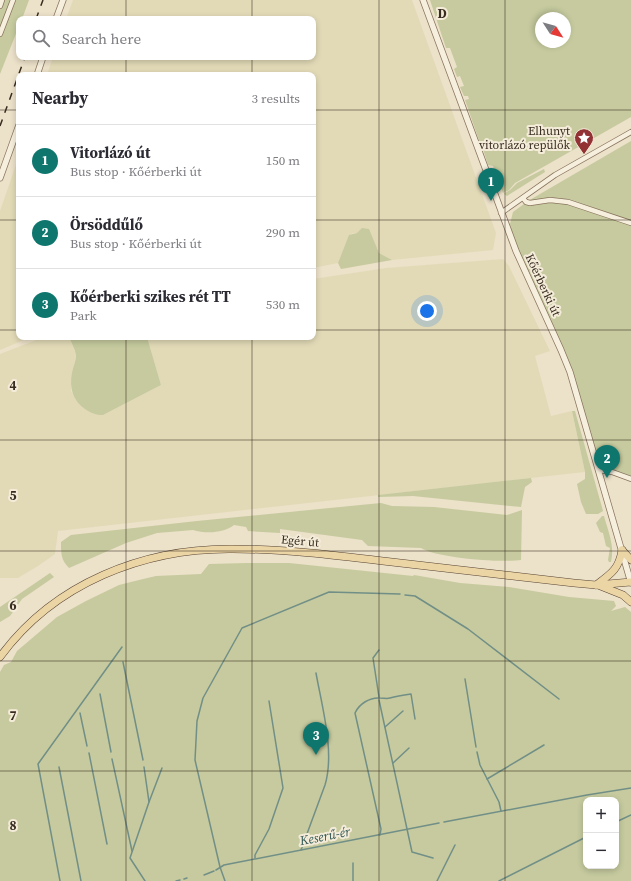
<!DOCTYPE html>
<meta charset="utf-8">
<style>
body{margin:0;font-family:"Source Serif 4",serif;background:#f7f7f7;color:#2b2b33}
.controls{position:absolute;right:12px;bottom:12px;display:grid;overflow:hidden;border-radius:8px;box-shadow:0 2px 6px #0003}
.controls button{width:36px;height:36px;display:grid;place-items:center;padding:0;border:0;border-bottom:1px solid #e1e1e2;background:#fff;color:#2b2b33;font:20px sans-serif}
.compass{position:absolute;left:535px;top:12px;width:36px;height:36px;border-radius:50%;background:#fff;box-shadow:0 2px 6px #0003;rotate:126deg}
.you{position:absolute;left:427px;top:311px;width:14px;height:14px;margin:-10px;border:3px solid #fff;border-radius:50%;background:#1a73e8;box-shadow:0 0 0 6px #1a73e833}
.badge{display:grid;place-items:center;width:26px;height:26px;border-radius:50%;background:#0f766e;color:#fff;font-size:13px;font-weight:700}
.pin{position:absolute;translate:-50% -33px;filter:drop-shadow(0 1px 2px #0008)}
.pin::after{content:'';position:absolute;top:21px;width:14px;height:12px;background:inherit;clip-path:polygon(0 0,100% 0,50% 100%)}
.list{margin:0;padding:0;list-style:none}
h2{display:flex;justify-content:space-between;align-items:center;height:52px;margin:0;padding:0 16px;font-size:17px}
h2 small{font-size:13px;font-weight:400;color:#7c7c81}
.list li{display:grid;grid-template-columns:26px 1fr auto;gap:12px;align-items:center;box-sizing:border-box;height:72px;padding:0 16px;border-top:1px solid #e1e1e2}
.list b{display:block;font-size:15px;white-space:nowrap}
.list p{margin:0;font-size:13px;white-space:nowrap;color:#7c7c81}
.list em{font-size:13px;font-style:normal;color:#7c7c81}
.icon{flex:none;width:22px;height:22px;fill:none;stroke:currentColor;stroke-width:2;stroke-linecap:round;stroke-linejoin:round}
.map{position:relative;flex:none;width:631px;height:881px;overflow:hidden}
.search{position:absolute;background:#fff;box-shadow:0 2px 6px #0003;left:16px;top:16px;width:300px;height:44px;display:flex;align-items:center;gap:10px;box-sizing:border-box;padding:0 14px;border-radius:8px;color:#7c7c81;font-size:15px}
.panel{position:absolute;background:#fff;box-shadow:0 2px 6px #0003;left:16px;top:72px;width:300px;height:268px;border-radius:8px}
.map>svg:first-child{display:block}
.farmland{fill:#e2dab7}
.green{fill:#c6ca9e;fill-rule:evenodd}
.lines{fill:none;stroke-linecap:round;stroke-linejoin:round}
.stream{stroke:#718f87;stroke-width:1.5}
.minor-casing{stroke:#88745f;stroke-width:6}
.tertiary-casing{stroke:#88745f;stroke-width:7}
.primary-casing{stroke:#564333;stroke-width:8}
.minor{stroke:#f7efdd;stroke-width:4.5}
.tertiary{stroke:#f7efdd;stroke-width:5.5}
.primary{stroke:#ecd5a5;stroke-width:7}
.rail{stroke:#392d21;stroke-width:1.5;stroke-dasharray:7 7;stroke-linecap:butt}
.grid{fill:none;stroke:#392d21;stroke-width:1;stroke-opacity:0.55}
.labels{text-anchor:middle;dominant-baseline:central;stroke-width:4;stroke-linejoin:round;paint-order:stroke}
.poi-label{font-size:12px;fill:#392d21;stroke:#f4ecd9;text-anchor:end}
.street-label{font-size:12px;fill:#392d21;stroke:#f4ecd9}
.water-label{font-size:13px;font-style:italic;fill:#325855;stroke:#f4ecd9}
.grid-label{font-size:13px;text-anchor:middle;font-weight:bold;fill:#392d21;stroke:#f4ecd9;stroke-width:4;stroke-linejoin:round;paint-order:stroke}
</style>
<div class="map">
<svg width="631" height="881" viewBox="0 0 631 881">
<rect width="100%" height="100%" fill="#ece1c9"/>
<!-- farmland -->
<g class="farmland">
<path d="M73 0H412L496 233 493 250 392 260 379 253 357 233H354L351 234 348 238 338 263 313 268V75H47L53 57H313V19H66Z"/>
<path d="M19 156V337H31L0 350V211Z"/>
<path d="M503 259 509 266 550 351 535 356 551 416 572 411 585 472 58 531 55 554 38 566 18 578H0V354L44 337H69L76 354 71 382V391L76 400 103 415 161 385 147 337H313V279L386 268Z"/>
</g>
<!-- green -->
<g class="green">
<path d="M0 0H29L22 19H19V26L0 74Z"/>
<path d="M430 0H631V117L515 183 509 190 503 193 493 166 488 165 483 149 486 147 485 144 481 146 465 100 469 99 468 96H464L460 87 464 86 460 76 457 77 454 69 457 67 450 48H446ZM541 18H565V42H541Z"/>
<path d="M631 141V479L599 470 570 372 516 251 510 224 513 212 528 201Z"/>
<path d="M544 169 545 172 507 196 505 195 504 193 510 190 517 183Z"/>
<path d="M362 228 369 229 379 253 392 260 341 269 338 263 349 235 357 233Z"/>
<path d="M69 337H147L161 385 103 415C96 415 91 413 85 409 73 401 69 388 72 373 73 367 76 361 76 355 75 349 71 342 69 337Z"/>
<path d="M572 411H575L603 511 598 514H586L581 502 577 484 585 479V472Z"/>
<path d="M531 478 532 482 525 487 521 507 413 496 378 497V495Z"/>
<path d="M381 503 392 506 434 507 507 515 522 510 521 560C501 563 437 558 421 548L368 546 362 540 280 529V533L248 531 246 527 234 525C224 533 206 534 193 530L157 533 126 543 69 568C61 560 61 554 61 542L71 535 197 521Z"/>
<path d="M602 516H604C608 531 615 546 611 562H609L608 560 610 548 606 546 603 533 600 532 596 523Z"/>
<path d="M247 563H289L413 576 414 575 460 583 509 587 569 597 614 601 616 606 611 611 625 607 631 612V881H0V672L4 665 11 662 17 651 57 617 86 601 119 585 139 580 156 576 201 574 209 564ZM586 800H616V866H586Z"/>
<path d="M50 573 54 577 22 599 10 616 0 622V607Z"/>
</g>
<g class="lines">
<!-- stream -->
<g class="stream">
<path d="M405 595 415 596 468 629 559 699"/>
<path d="M123 662 143 760"/>
<path d="M465 679 476 747"/>
<path d="M100 694 111 752"/>
<path d="M379 697 373 658 379 650"/>
<path d="M379 700 412 852 433 858"/>
<path d="M80 713 87 746"/>
<path d="M385 727 403 711"/>
<path d="M477 752 480 765 499 802 501 811"/>
<path d="M89 753 107 844"/>
<path d="M112 759 132 851"/>
<path d="M393 763 409 748"/>
<path d="M59 767 81 881"/>
<path d="M144 767 149 802 130 858 145 881"/>
<path d="M487 779 544 745"/>
<path d="M149 802 162 768"/>
<path d="M444 822 587 795 631 788"/>
<path d="M616 822 631 815"/>
<path d="M380 835 381 829 355 713C359 704 370 697 380 698 384 698 387 699 390 698 397 696 404 695 411 694L415 719"/>
<path d="M301 850 325 785C335 752 322 707 316 673"/>
<path d="M255 858V855L269 829 283 788 269 701"/>
<path d="M353 863V881"/>
<path d="M216 870 224 865 439 823"/>
<path d="M204 875 214 871"/>
<path d="M184 879 187 878"/>
<path d="M60 881 38 764 122 647"/>
<path d="M176 881 180 880"/>
<path d="M225 881 220 867 195 760 197 721 203 698 242 628 329 592 400 594"/>
<path d="M437 881 455 845"/>
<path d="M499 881 586 837"/>
</g>
<defs>
<g id="minor">
<path d="M0 6 2 0"/>
<path d="M0 34 13 0"/>
<path d="M523 198 526 202 530 203 550 200 568 202 631 223"/>
<path d="M501 213 555 175 631 132"/>
<path d="M599 470 612 472 631 479"/>
</g>
<g id="tertiary">
<path d="M423 0 516 251 561 350 570 372 631 583"/>
<path d="M56 19 63 0"/>
<path d="M37 75 43 57"/>
<path d="M0 178 19 125"/>
</g>
<g id="primary">
<path d="M622 550 631 560"/>
<path d="M596 585C611 574 619 569 622 550"/>
<path d="M598 585 623 595 631 602"/>
<path d="M0 657C54 583 144 548 233 549 283 549 333 555 383 561 447 568 510 576 574 583L596 585 631 582"/>
</g>
</defs>
<!-- minor casing -->
<use href="#minor" class="minor-casing"/>
<!-- tertiary casing -->
<use href="#tertiary" class="tertiary-casing"/>
<!-- primary casing -->
<use href="#primary" class="primary-casing"/>
<!-- minor -->
<use href="#minor" class="minor"/>
<!-- tertiary -->
<use href="#tertiary" class="tertiary"/>
<!-- primary -->
<use href="#primary" class="primary"/>
<!-- rail -->
<g class="rail">
<path d="M36 19 43 0"/>
<path d="M0 126 25 57"/>
</g>
</g>
<!-- grid -->
<path class="grid" d="M126 0V19M252 0V19M379 0V881M505 0V881M126 57V75M252 57V75M0 110H19M313 110H631M0 220H19M313 220H631M0 330H19M313 330H631M126 337V881M252 337V881M0 440H631M0 551H631M0 661H631M0 771H631"/>
<!-- icons -->
<defs>
<symbol id="sight-pin" viewBox="-11 -11 22 30"><path d="M0 17L-7.5 6A9.5 9.5 0 1 1 7.5 6Z" fill="#933235" stroke="#f4ecd9"/><path d="M0-6L1.8-2.2L6-1.7L2.9 1.2L3.7 5.4L0 3.3L-3.7 5.4L-2.9 1.2L-6-1.7L-1.8-2.2Z" fill="#fff"/></symbol>
</defs>
<g fill-rule="evenodd">
<use href="#sight-pin" x="573" y="127" width="22" height="30"/>
</g>
<g class="labels">
<!-- poi labels -->
<g class="poi-label">
<text x="570" y="131">Elhunyt<tspan x="570" dy="14">vitorlázó repülők</tspan></text>
</g>
<!-- street labels -->
<g class="street-label">
<text transform="translate(543 285) rotate(65)">Kőérberki út</text>
<text transform="translate(300 541) rotate(5)">Egér út</text>
</g>
<!-- water labels -->
<g class="water-label">
<text transform="translate(325 836) rotate(-11)">Keserű-ér</text>
</g>
</g>
<g class="grid-label">
<text x="442" y="18">D</text>
<text x="13" y="390">4</text>
<text x="13" y="500">5</text>
<text x="13" y="610">6</text>
<text x="13" y="720">7</text>
<text x="13" y="830">8</text>
</g>
</svg>
<div class="controls">
<button>+</button>
<button>−</button>
</div>
<svg class="compass" viewBox="-18 -18 36 36"><path d="M0-13l5 13h-10z" fill="#e53935"/><path d="M0 13l5-13h-10z" fill="#7c7c81"/></svg>
<div class="you"></div>
<div class="pin badge" style="left:491px;top:201px">1</div>
<div class="pin badge" style="left:607px;top:478px">2</div>
<div class="pin badge" style="left:316px;top:755px">3</div>
<div class="search"><svg class="icon" aria-label="search" viewBox="0 0 24 24"><circle cx="10" cy="10" r="6"/><path d="M15 15l6 6"/></svg>Search here</div>
<section class="panel">
<h2>Nearby<small>3 results</small></h2>
<ul class="list">
<li><span class="badge">1</span><div><b>Vitorlázó út</b><p>Bus stop · Kőérberki út</p></div><em>150 m</em></li>
<li><span class="badge">2</span><div><b>Örsöddűlő</b><p>Bus stop · Kőérberki út</p></div><em>290 m</em></li>
<li><span class="badge">3</span><div><b>Kőérberki szikes rét TT</b><p>Park</p></div><em>530 m</em></li>
</ul>
</section>
</div>
